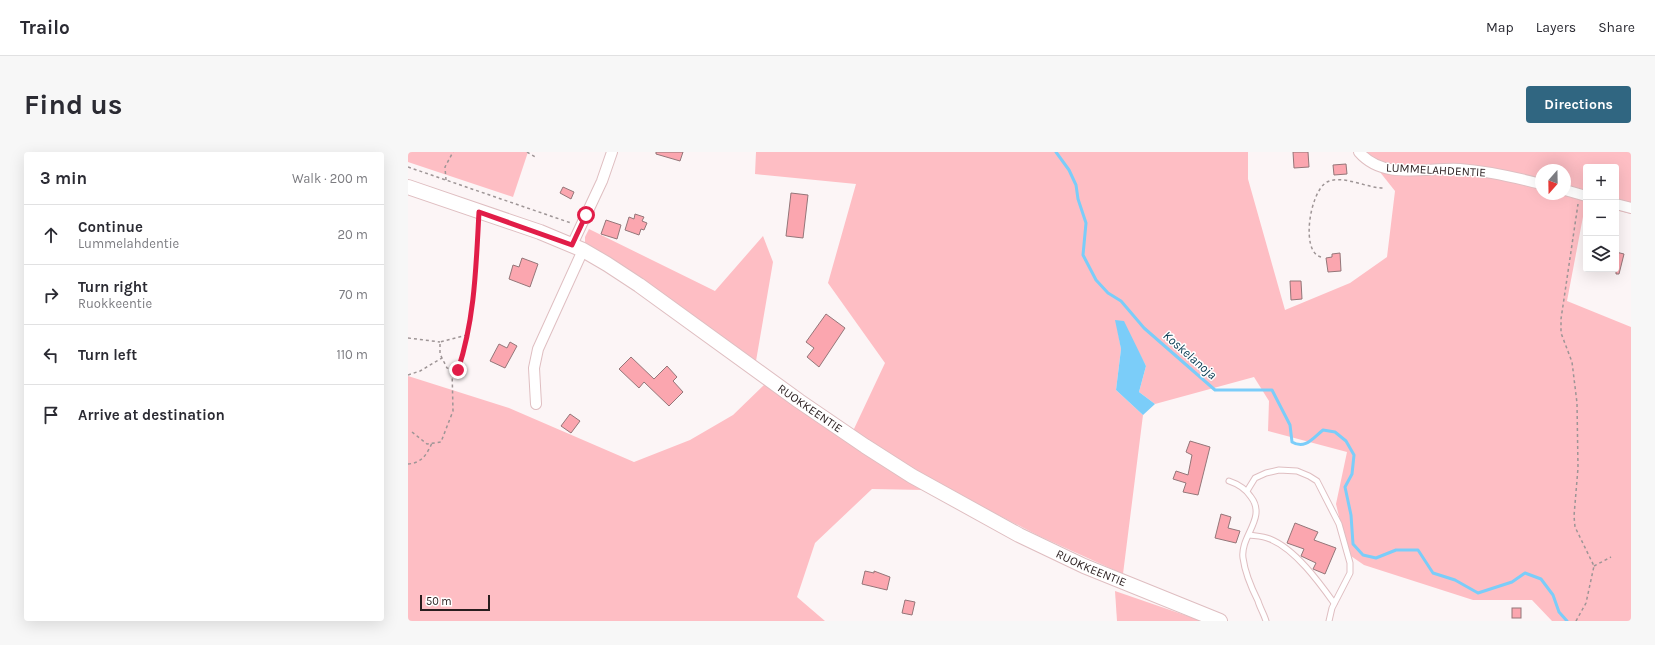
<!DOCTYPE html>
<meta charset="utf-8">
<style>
body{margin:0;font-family:Karla,sans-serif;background:#f7f7f7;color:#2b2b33}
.controls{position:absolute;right:12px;top:12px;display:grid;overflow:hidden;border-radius:4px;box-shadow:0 4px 16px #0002}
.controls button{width:36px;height:36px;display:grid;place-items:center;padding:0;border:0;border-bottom:1px solid #e1e1e2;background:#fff;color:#2b2b33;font:20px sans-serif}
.compass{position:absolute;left:1127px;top:12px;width:36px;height:36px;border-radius:50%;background:#fff;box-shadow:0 4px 16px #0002;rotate:200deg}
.scale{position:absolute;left:12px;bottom:10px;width:70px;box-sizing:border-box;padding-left:4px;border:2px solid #291d1e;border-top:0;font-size:11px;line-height:14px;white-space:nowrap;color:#291d1e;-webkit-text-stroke:3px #fff;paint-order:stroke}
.stop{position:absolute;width:12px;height:12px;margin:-9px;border:3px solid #e11d48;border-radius:50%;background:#fff}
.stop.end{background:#e11d48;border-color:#fff;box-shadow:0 1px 4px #0008}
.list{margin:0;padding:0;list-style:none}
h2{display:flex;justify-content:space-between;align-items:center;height:52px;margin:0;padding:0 16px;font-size:17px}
h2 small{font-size:13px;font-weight:400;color:#7c7c81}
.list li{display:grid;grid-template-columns:26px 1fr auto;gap:12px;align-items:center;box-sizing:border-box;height:60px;padding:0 16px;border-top:1px solid #e1e1e2}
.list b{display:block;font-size:15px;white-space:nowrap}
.list p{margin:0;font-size:13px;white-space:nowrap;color:#7c7c81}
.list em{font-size:13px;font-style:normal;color:#7c7c81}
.icon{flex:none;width:22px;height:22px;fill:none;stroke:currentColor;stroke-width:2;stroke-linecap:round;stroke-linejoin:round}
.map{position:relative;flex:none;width:1223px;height:469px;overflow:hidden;border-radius:4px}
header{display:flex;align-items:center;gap:24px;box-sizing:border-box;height:56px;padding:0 20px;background:#fff;border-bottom:1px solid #e1e1e2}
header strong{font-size:19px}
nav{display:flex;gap:22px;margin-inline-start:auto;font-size:14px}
.intro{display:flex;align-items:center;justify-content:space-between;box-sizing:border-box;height:96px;padding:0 24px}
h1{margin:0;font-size:28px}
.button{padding:10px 18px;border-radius:4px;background:#306681;color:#fff;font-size:14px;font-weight:700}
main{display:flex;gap:24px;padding:0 24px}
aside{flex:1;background:#fff;border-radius:4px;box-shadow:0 4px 16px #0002}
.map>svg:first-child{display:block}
.green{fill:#febec4;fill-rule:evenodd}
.water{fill:#7bcdf9}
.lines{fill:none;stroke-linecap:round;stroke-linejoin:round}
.stream{stroke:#7bcdf9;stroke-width:3}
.building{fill:#fba6af;stroke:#947679}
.lane-casing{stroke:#dfbec1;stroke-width:7}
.street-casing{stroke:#dfbec1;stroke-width:12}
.secondary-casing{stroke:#dfbec1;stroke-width:16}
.path{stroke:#9e9596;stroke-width:1.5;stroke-dasharray:3 3;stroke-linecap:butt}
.lane{stroke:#fff;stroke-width:5}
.street{stroke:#fff;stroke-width:10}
.secondary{stroke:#fff;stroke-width:14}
.route{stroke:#e11d48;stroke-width:5}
.labels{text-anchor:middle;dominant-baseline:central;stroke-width:3;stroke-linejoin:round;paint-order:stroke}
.street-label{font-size:12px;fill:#291d1e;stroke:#fff}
.water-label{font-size:13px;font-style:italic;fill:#114057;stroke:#fff}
</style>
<header>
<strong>Trailo</strong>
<nav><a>Map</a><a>Layers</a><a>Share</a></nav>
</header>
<div class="intro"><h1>Find us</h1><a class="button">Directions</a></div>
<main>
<aside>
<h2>3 min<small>Walk · 200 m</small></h2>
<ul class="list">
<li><svg class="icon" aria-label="ahead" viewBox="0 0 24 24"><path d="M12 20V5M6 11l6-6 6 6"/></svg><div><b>Continue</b><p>Lummelahdentie</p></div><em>20 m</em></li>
<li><svg class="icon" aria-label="right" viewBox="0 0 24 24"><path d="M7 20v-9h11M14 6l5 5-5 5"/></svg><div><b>Turn right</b><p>Ruokkeentie</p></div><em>70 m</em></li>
<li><svg class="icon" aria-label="left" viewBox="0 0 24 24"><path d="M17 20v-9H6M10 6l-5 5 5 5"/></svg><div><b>Turn left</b></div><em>110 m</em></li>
<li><svg class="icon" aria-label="arrive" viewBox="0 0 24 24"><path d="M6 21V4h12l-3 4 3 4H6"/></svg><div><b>Arrive at destination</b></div></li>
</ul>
</aside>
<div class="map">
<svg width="1223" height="469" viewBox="0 0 1223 469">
<rect width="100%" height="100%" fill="#fcf5f6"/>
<!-- green -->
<g class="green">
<path d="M0 0H120L105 45 0 10Z"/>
<path d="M348 0H840V27L877 158 942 131 979 105 987 39 956 0H1223V62L1208 58V15H1178V49L1159 149 1223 175V469H1144L1124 448H1065L956 413 940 402 928 352 939 300 860 279 861 249 846 225 747 252 731 240 738 214 729 197 708 168 713 197 708 238 735 263 715 422 631 384 517 325 445 279 477 211 420 131 448 32 347 22ZM1133 18H1157V42H1133Z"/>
<path d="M181 77 307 139 355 84 365 110 348 209 275 157 177 96V85Z"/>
<path d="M0 224 101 256 226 310 282 288 325 263 358 231 516 338 464 337 407 391 389 445 417 469H0Z"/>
<path d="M707 439 794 469H709Z"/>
</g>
<!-- water -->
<path class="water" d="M707 168 716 169 738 214 731 240 747 252 735 263 708 238 713 197Z"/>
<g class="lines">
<!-- stream -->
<path class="stream" d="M648 0 661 18 668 33 670 47 678 71 675 103 688 128 700 141 713 149 736 176 807 238H864L882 273 884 290C897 298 905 286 915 278L927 280 938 289 946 303 944 322 937 335 943 363 945 392 955 403 968 406 988 398H1010L1025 421 1047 428 1070 441 1104 430 1117 421 1133 427 1145 443 1151 460 1159 469"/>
</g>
<!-- building -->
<g class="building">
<path d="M248 0H275L272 9 248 2Z"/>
<path d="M885 0H900L901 15 886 16Z"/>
<path d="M938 12 939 22 926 23 925 13Z"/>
<path d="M155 35 166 40 163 47 152 41Z"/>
<path d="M383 41 400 43 395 86 378 84Z"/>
<path d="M227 62 236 65 234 69 239 71 236 78 233 77 231 83 217 78 221 65 226 67Z"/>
<path d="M198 68 213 73 209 87 193 82Z"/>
<path d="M1208 100 1216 102 1211 122H1208Z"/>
<path d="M932 101 933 119 920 120 918 106 924 105V102Z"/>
<path d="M114 106 130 112 122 135 101 127 105 113 111 115Z"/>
<path d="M882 129H893L894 147 883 148Z"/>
<path d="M418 162 437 176 411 215 399 205 406 196 398 190Z"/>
<path d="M102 190 109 194 97 216 82 209 91 192 99 196Z"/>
<path d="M223 205 246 227 259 214 269 225 265 229 275 240 261 254 236 230 231 236 211 217Z"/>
<path d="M162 262 172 269 163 281 153 274Z"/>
<path d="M782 289 802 295 790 343 775 340 778 331 765 327 768 319 780 323 784 303 778 300Z"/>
<path d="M813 362 823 365 820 376 832 379 828 391 807 386Z"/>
<path d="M887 371 910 380 906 388 928 396 917 422 905 417 908 411 893 404 896 397 879 391Z"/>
<path d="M457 419 466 421V419L482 425 479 438 454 432Z"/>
<path d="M497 448 507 450 504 463 494 461Z"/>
<rect x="1104" y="456" width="9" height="10"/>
</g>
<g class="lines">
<defs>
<g id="lane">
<path d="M821 329C830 332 838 337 843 345 859 366 832 384 835 406 837 421 843 435 850 449 852 456 856 462 858 469"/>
<path d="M839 339 847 326 858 321 871 318 889 319 901 324 909 329 931 372 942 411V421L924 456 921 469"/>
<path d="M841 383C848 384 855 384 862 387 887 397 911 430 926 451"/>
</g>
<g id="street">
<path d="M951 0C976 29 1018 15 1052 17 1080 19 1106 25 1133 32"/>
<path d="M1157 38 1178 44"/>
<path d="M1208 52 1223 56"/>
<path d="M164 93 194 29 204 0"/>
<path d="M128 252 126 216 130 197 175 98"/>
</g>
<g id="secondary">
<path id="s1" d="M0 35 132 80 175 98 199 112 231 133 391 249 457 294 504 324 611 383 676 414 812 469"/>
</g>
</defs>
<!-- lane casing -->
<use href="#lane" class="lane-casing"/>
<!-- street casing -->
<use href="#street" class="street-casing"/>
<!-- secondary casing -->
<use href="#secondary" class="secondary-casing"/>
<!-- path -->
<g class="path">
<path d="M119 0 129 6"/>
<path d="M0 15 163 71"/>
<path d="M38 28 37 15 45 0"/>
<path d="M913 105C892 100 902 39 919 30 934 22 960 37 977 36"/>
<path d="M59 183 32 190V202L39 216 50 218C66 169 67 122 70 72"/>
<path d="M0 186 32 190"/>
<path d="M0 223 12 219 34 206"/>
<path d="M4 280 19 292 33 290 45 259 44 217"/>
<path d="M0 312C14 311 19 302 24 291"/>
<path d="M1186 414 1203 405"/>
<path d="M1168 469 1178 451 1186 414 1167 375 1166 364 1170 316 1169 251 1164 210 1153 181V167L1170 52"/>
</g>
<!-- lane -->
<use href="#lane" class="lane"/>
<!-- street -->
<use href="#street" class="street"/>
<!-- secondary -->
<use href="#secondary" class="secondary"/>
</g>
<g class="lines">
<!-- route -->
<path class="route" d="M50 218C67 166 68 114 71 60L164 93 178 63"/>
</g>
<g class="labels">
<!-- street labels -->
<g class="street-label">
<text transform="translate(1028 18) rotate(3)">LUMMELAHDENTIE</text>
<text stroke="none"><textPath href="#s1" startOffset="463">RUOKKEENTIE</textPath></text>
<text stroke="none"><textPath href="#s1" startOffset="787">RUOKKEENTIE</textPath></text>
</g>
<!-- water labels -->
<g class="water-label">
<text transform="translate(782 203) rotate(41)">Koskelanoja</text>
</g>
</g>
</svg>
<div class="controls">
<button>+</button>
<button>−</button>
<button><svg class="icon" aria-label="layers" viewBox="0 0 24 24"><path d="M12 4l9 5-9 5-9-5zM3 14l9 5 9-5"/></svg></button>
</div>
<svg class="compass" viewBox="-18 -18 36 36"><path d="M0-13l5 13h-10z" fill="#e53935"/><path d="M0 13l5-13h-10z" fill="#7c7c81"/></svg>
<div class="scale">50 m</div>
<div class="stop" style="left:178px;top:63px"></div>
<div class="stop end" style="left:50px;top:218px"></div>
</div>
</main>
